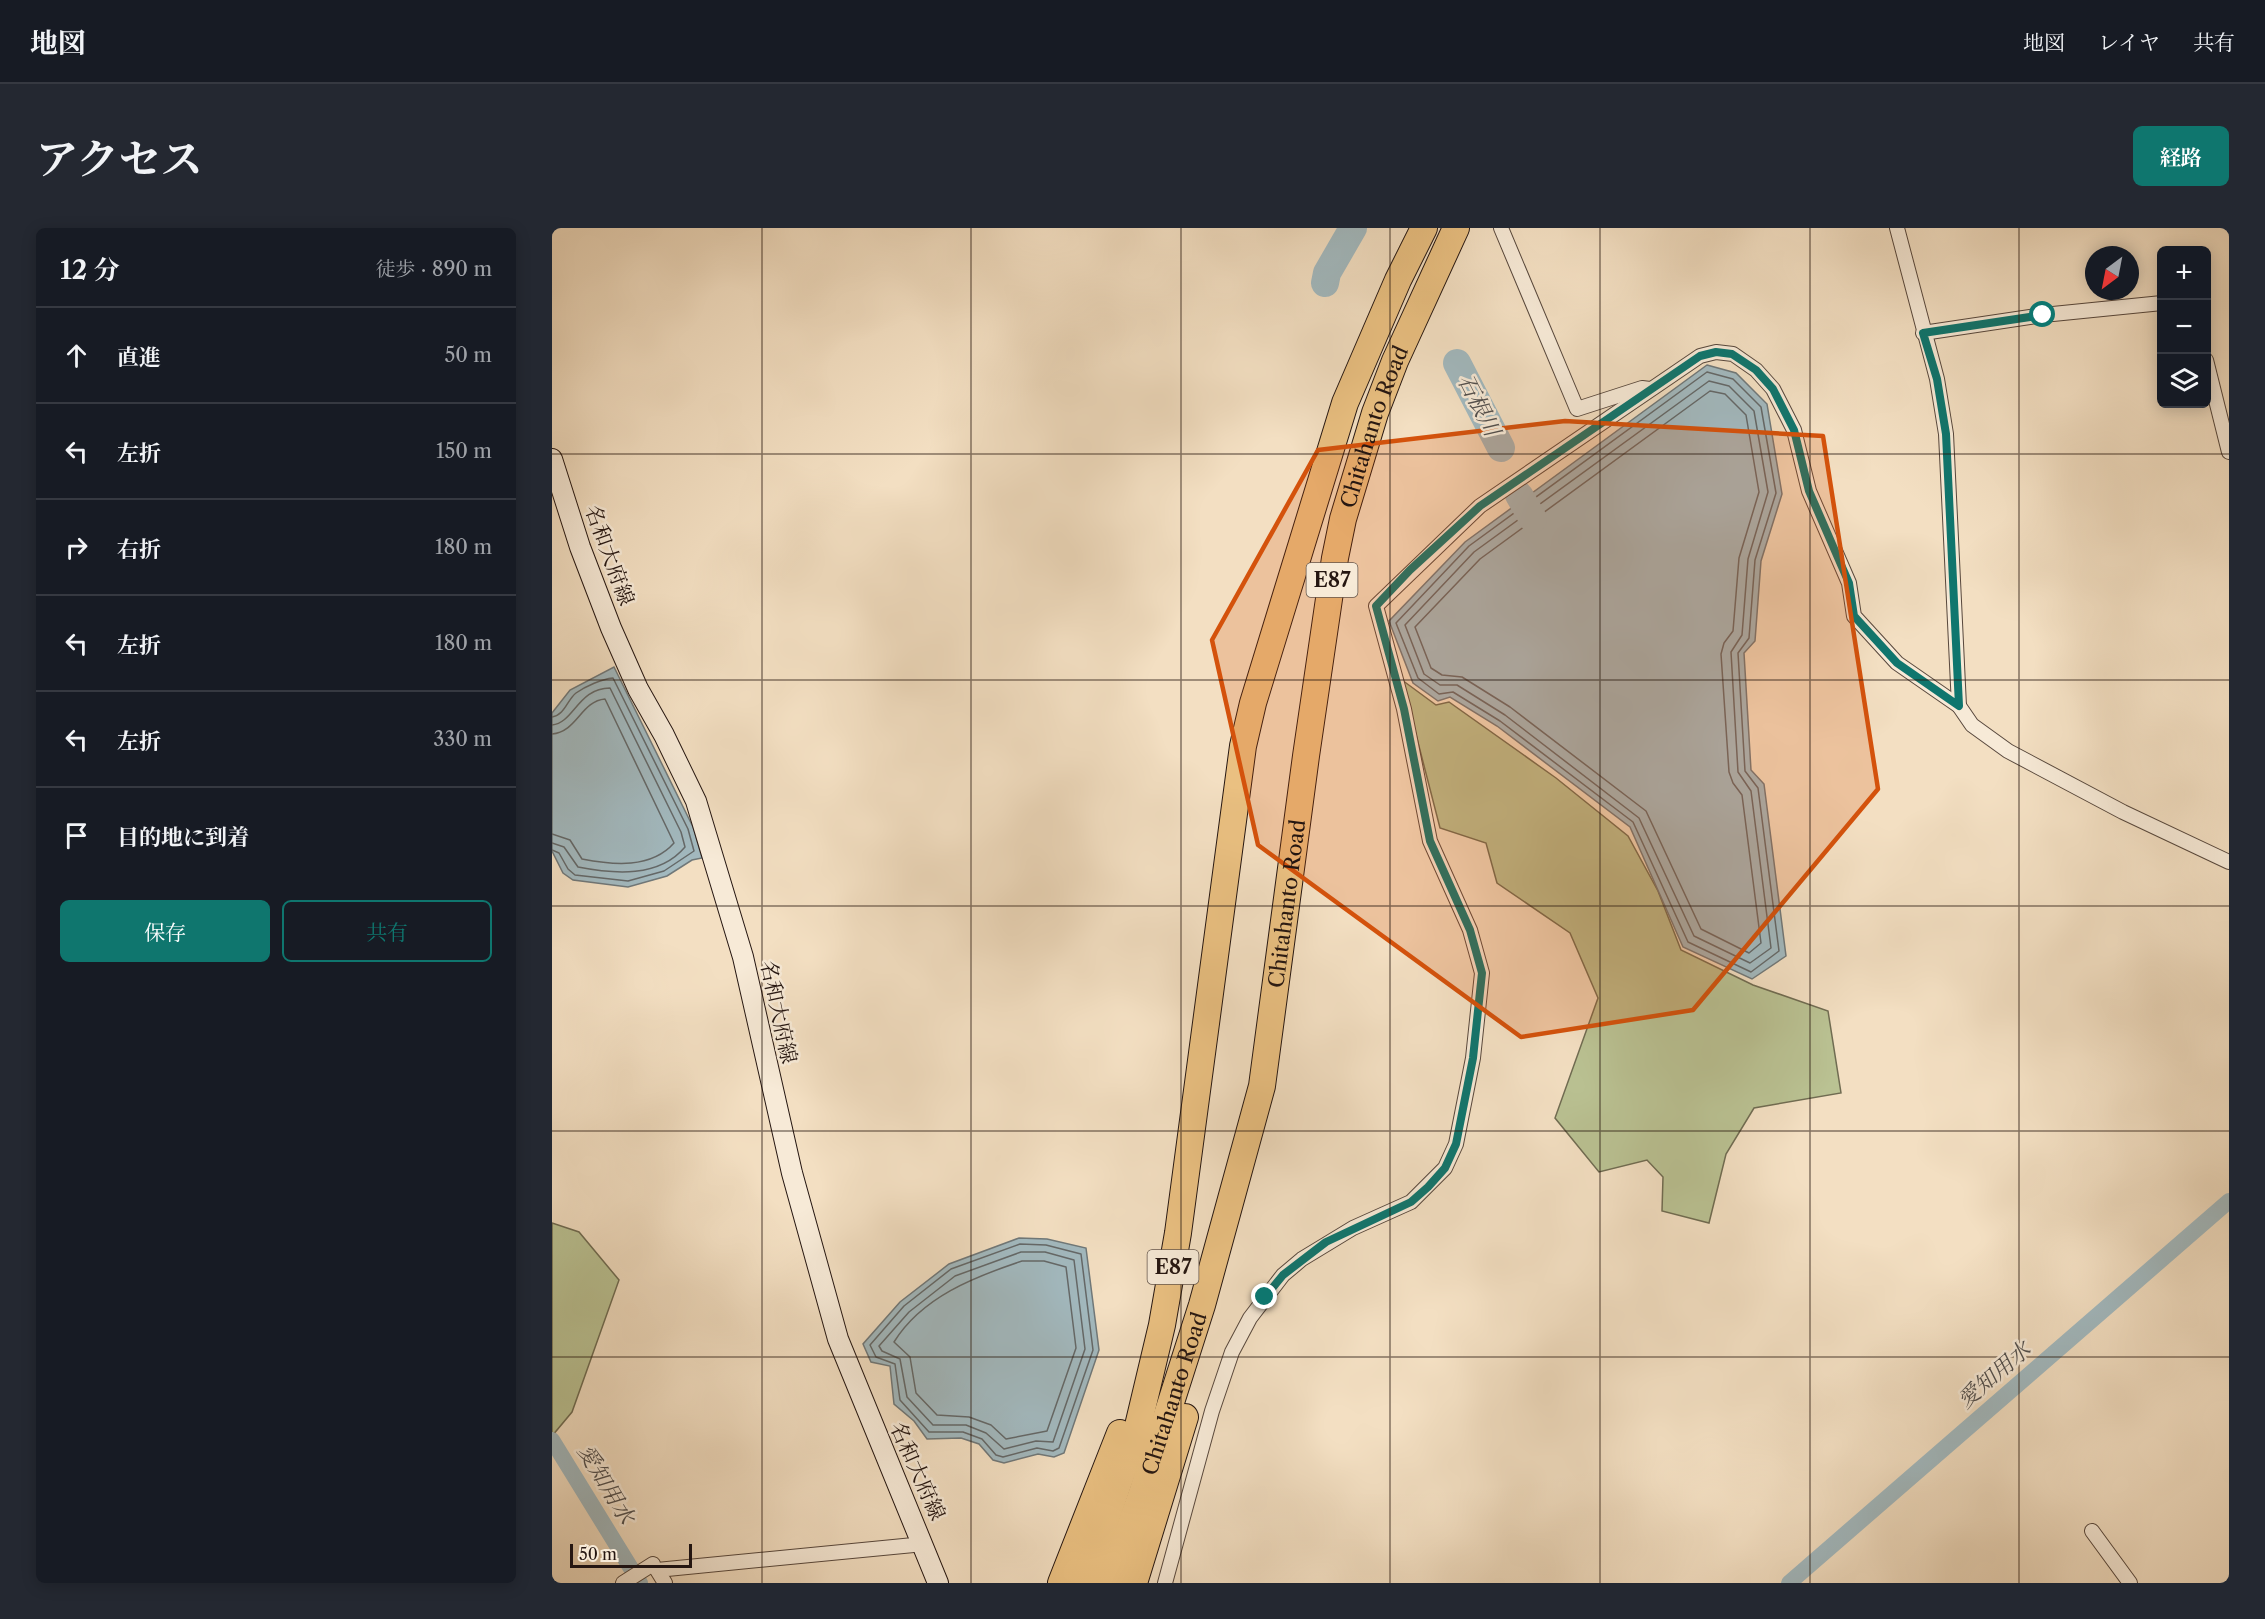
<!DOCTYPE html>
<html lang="ja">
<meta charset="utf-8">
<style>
body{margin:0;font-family:"Libre Caslon Text","Noto Serif JP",serif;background:#242831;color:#f1f3f6}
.controls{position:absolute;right:18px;top:18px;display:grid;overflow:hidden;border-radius:9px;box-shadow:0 3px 15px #0003}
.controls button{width:54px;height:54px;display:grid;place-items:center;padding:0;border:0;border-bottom:2px solid #363941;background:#171b24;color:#f1f3f6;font:30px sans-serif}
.compass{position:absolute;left:1533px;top:18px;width:54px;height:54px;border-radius:50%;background:#171b24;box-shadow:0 3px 15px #0003;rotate:212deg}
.scale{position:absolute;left:18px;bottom:15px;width:122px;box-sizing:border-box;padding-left:6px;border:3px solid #251611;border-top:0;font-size:16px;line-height:21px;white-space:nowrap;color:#251611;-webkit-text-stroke:4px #f7ead7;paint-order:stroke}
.stop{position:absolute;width:18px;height:18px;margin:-14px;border:4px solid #0f766e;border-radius:50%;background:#fff}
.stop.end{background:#0f766e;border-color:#fff;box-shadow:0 2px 6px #0008}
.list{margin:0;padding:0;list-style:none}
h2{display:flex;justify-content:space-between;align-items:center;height:78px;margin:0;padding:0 24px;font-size:26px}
h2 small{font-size:20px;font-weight:400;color:#9ea1a6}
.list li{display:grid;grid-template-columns:39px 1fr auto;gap:18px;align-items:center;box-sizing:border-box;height:96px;padding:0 24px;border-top:2px solid #363941}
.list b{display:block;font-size:22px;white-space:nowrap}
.list em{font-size:20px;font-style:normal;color:#9ea1a6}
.actions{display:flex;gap:12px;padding:18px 24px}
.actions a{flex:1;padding:14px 0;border:2px solid #0f766e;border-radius:9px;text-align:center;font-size:21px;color:#0f766e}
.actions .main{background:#0f766e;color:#fff}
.icon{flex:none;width:33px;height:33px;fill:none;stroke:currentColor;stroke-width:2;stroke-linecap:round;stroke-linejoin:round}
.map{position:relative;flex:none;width:1677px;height:1355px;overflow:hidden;border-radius:9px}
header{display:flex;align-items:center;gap:36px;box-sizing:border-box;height:84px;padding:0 30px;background:#171b24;border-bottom:2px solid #363941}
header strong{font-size:28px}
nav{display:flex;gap:33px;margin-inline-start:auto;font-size:21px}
.intro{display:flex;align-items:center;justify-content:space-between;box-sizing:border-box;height:144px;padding:0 36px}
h1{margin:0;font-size:42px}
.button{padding:15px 27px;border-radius:9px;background:#0f766e;color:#fff;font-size:21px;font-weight:700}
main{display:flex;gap:36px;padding:0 36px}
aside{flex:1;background:#171b24;border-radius:9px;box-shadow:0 3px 15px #0003}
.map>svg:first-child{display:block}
.green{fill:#bac293;stroke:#706c52;stroke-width:1.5}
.water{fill:#a2b9bf;stroke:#707879;stroke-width:1.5}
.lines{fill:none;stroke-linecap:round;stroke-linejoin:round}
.shore{stroke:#646868;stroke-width:1.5}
.canal{stroke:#a2b9bf;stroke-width:16}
.river{stroke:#a2b9bf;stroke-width:28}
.street-casing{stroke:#58483d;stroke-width:16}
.secondary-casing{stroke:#251611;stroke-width:22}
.highway-casing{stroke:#251611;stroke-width:28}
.street{stroke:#f7ead7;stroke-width:14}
.secondary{stroke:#f7ead7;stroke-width:20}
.highway{stroke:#eac081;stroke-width:26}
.route{stroke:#0f766e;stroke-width:8}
.marked{fill:#d4520c;fill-opacity:0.2;stroke:#d4520c;stroke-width:4.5;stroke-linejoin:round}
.grid{fill:none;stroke:#251611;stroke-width:1.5;stroke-opacity:0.55}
.labels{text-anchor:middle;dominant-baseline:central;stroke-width:5;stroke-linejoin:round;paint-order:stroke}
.shield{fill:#f7ead7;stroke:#64564c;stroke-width:1.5}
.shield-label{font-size:20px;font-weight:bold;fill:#251611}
.street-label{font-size:21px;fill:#251611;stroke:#f7ead7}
.water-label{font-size:22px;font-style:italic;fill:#514f4e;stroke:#f7ead7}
</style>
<header>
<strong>地図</strong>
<nav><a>地図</a><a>レイヤ</a><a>共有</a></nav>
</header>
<div class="intro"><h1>アクセス</h1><a class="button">経路</a></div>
<main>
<aside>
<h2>12 分<small>徒歩 · 890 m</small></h2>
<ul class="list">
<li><svg class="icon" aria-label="ahead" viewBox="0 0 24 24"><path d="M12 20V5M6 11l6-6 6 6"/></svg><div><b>直進</b></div><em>50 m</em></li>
<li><svg class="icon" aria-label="left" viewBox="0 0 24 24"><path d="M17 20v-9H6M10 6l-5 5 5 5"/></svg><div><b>左折</b></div><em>150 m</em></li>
<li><svg class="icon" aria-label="right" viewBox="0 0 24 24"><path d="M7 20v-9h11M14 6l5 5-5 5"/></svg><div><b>右折</b></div><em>180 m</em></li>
<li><svg class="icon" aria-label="left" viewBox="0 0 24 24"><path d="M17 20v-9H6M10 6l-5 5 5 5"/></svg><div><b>左折</b></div><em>180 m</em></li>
<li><svg class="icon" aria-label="left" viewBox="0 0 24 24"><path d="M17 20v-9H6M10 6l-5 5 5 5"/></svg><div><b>左折</b></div><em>330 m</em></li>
<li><svg class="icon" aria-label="arrive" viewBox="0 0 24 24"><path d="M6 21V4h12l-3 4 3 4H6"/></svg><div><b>目的地に到着</b></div></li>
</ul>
<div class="actions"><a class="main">保存</a><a>共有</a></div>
</aside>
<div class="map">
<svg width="1677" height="1355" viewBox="0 0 1677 1355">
<rect width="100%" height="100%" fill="#f3dfc2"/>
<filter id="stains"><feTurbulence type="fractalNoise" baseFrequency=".00333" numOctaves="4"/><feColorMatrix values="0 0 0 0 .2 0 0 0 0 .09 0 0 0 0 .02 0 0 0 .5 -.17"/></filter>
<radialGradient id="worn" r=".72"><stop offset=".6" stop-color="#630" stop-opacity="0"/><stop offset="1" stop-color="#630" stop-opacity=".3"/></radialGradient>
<!-- green -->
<g class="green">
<path d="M850 452 884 477 897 474 1004 550 1076 608 1106 663 1129 722 1201 757 1276 783 1289 865 1202 880 1174 926 1157 995 1110 983 1111 949 1095 932 1047 944 1003 890 1046 770 1018 705 945 655 934 615 888 600Z"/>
<path d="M0 995 27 1004 67 1052 20 1184 0 1208Z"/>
</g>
<!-- water -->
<g class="water">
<path d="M1155 137 1184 145 1215 176 1230 266 1209 333 1203 413 1192 425 1199 542 1212 556 1234 728 1200 751 1131 719 1078 599 945 498 898 469 886 473 861 455 837 393 913 314Z"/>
<path d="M62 439 141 599 150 630 140 632 115 648 76 659 21 652 11 645 0 623V485L18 462Z"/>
<path d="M467 1010 495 1011 534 1020 547 1122 512 1225 502 1229 486 1226 452 1235 441 1232 427 1216 409 1210 375 1211 362 1193 342 1176 338 1138 319 1134 311 1116 348 1074 397 1036Z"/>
</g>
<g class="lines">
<!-- shore -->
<g class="shore">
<path d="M1155 144 1181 151 1209 179 1224 265 1203 332 1197 410 1186 425 1193 543 1206 560 1227 723 1199 744 1136 714 1081 594 948 493 901 464 887 466 866 450 844 395 917 318Z"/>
<path d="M1157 153 1177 158 1202 183 1216 264 1196 331 1190 407 1179 424 1186 544 1199 563 1219 720 1198 735 1142 708 1087 590 953 487 905 457H888L872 446 853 397 922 324Z"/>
<path d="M1158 163 1173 166 1194 187 1207 264 1187 330 1181 403 1172 415 1169 426 1177 544 1181 555 1190 567 1209 715 1197 725 1149 701 1094 583 958 479 910 449 890 447 879 440 863 399 928 331Z"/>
<path d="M0 489C13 487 15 472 24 465 34 458 50 451 61 450L136 601 142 623 112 643 76 653 23 647 16 641 7 625 0 622"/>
<path d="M0 497C22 495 26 460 58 460L129 604 133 619C107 650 62 646 26 639L12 619 0 615"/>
<path d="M0 506C25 504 29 473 53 471L122 615C99 641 61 637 30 631L18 612 0 606"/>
<path d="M468 1016 494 1017 529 1026 541 1122 507 1220 501 1223 485 1220 451 1229 444 1227 430 1211 411 1204H377L348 1172 343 1136 324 1129 318 1117 352 1078 399 1041Z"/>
<path d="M469 1024H493L522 1032 533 1121 501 1214 484 1213 452 1221 434 1205 414 1197H381L355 1169 348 1131 330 1123 327 1118 357 1084 403 1048Z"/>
<path d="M470 1033H492L514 1039 524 1120 495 1203 454 1211 439 1197 417 1189 385 1187 364 1165 358 1129 342 1114C370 1069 422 1049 470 1033Z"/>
</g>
<!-- canal -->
<g class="canal">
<path d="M0 1212 88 1355"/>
<path d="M1237 1355 1677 973"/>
</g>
<!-- river -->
<g class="river">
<path d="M773 55 775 45 801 0"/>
<path d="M905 135 949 220"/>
<path d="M967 267 981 291"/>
</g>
<defs>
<g id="street">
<path d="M949 0 1025 181 1090 160 1098 161"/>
<path d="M1345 0 1385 151 1394 206 1407 478"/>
<path d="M1371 105 1491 87 1610 75"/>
<path d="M1654 132 1677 224"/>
<path d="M1540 1303 1578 1355"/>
<path d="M71 1355 101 1336"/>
<path d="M113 1355 105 1342 372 1316"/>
<path d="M613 1355 660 1183 680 1124 698 1090 731 1047 750 1031 801 1000 859 974 893 940 904 916 921 830 930 745 918 702 878 613 852 481 824 378 928 278 1148 128 1164 124 1181 126 1204 142 1221 161 1242 202 1257 263 1297 355 1302 388 1345 435 1407 478 1420 497 1456 523 1571 584 1677 634"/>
</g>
<path id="secondary" d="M0 231 28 319 59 400 86 461 112 507 144 573 191 729 240 945 286 1111 386 1355"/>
<g id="highway">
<path d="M509 1355 568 1205"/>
<path d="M532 1355 586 1198 610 1097 626 1005 691 518 701 475 793 175 846 52 872 0"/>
<path id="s1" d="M558 1355 591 1262 650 1077 710 858 754 528 783 330 791 291 823 185 843 133 904 0"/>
<path d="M582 1355 633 1189"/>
</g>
</defs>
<!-- street casing -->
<use href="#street" class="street-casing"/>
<!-- secondary casing -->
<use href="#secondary" class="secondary-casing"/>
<!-- highway casing -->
<use href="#highway" class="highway-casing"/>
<!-- street -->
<use href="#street" class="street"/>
<!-- secondary -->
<use href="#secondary" class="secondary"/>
<!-- highway -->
<use href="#highway" class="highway"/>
</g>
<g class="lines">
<!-- route -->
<path class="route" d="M713 1069 731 1047 774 1014 859 974 876 959 893 940 904 916 921 830 930 745 918 702 878 613 852 481 824 378 858 342 928 278 1148 128 1164 124 1180 126 1204 142 1221 161 1242 202 1257 263 1297 355 1302 388 1345 435 1407 478 1394 206 1385 151 1371 105 1491 87"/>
</g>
<!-- marked area -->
<path class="marked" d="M1013 193 1271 208 1326 561 1141 782 969 809 706 617 660 412 766 222Z"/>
<!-- grid -->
<path class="grid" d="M210 0V1355M419 0V1355M629 0V1355M838 0V1355M1048 0V1355M1258 0V1355M1467 0V1355M0 226H1677M0 452H1677M0 678H1677M0 903H1677M0 1129H1677"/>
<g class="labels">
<!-- shield labels -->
<g class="shield">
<rect x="754.5" y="335" width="51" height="34" rx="4.5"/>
<rect x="595.5" y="1022" width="51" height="34" rx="4.5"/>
</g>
<g class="shield-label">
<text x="780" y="352">E87</text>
<text x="621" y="1039">E87</text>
</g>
<!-- street labels -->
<g class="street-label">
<text stroke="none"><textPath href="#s1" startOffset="1190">Chitahanto Road</textPath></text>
<text transform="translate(58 327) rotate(70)">名和大府線</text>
<text stroke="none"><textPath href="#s1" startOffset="704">Chitahanto Road</textPath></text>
<text transform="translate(227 784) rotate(78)">名和大府線</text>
<text stroke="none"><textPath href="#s1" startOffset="200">Chitahanto Road</textPath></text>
<text transform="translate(366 1243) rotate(66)">名和大府線</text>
</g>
<!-- water labels -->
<g class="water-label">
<text transform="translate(927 177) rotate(63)">石根川</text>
<text transform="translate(1442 1147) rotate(-41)">愛知用水</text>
<text transform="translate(54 1256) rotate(59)">愛知用水</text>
</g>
</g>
<rect width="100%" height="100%" filter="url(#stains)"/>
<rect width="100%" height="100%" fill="url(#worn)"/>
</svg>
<div class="controls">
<button>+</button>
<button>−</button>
<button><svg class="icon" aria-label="layers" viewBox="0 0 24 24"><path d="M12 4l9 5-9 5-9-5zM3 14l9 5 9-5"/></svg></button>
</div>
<svg class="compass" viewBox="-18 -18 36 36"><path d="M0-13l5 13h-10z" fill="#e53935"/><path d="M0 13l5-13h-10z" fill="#9ea1a6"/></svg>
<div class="scale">50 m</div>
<div class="stop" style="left:1491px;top:87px"></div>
<div class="stop end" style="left:713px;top:1069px"></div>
</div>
</main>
